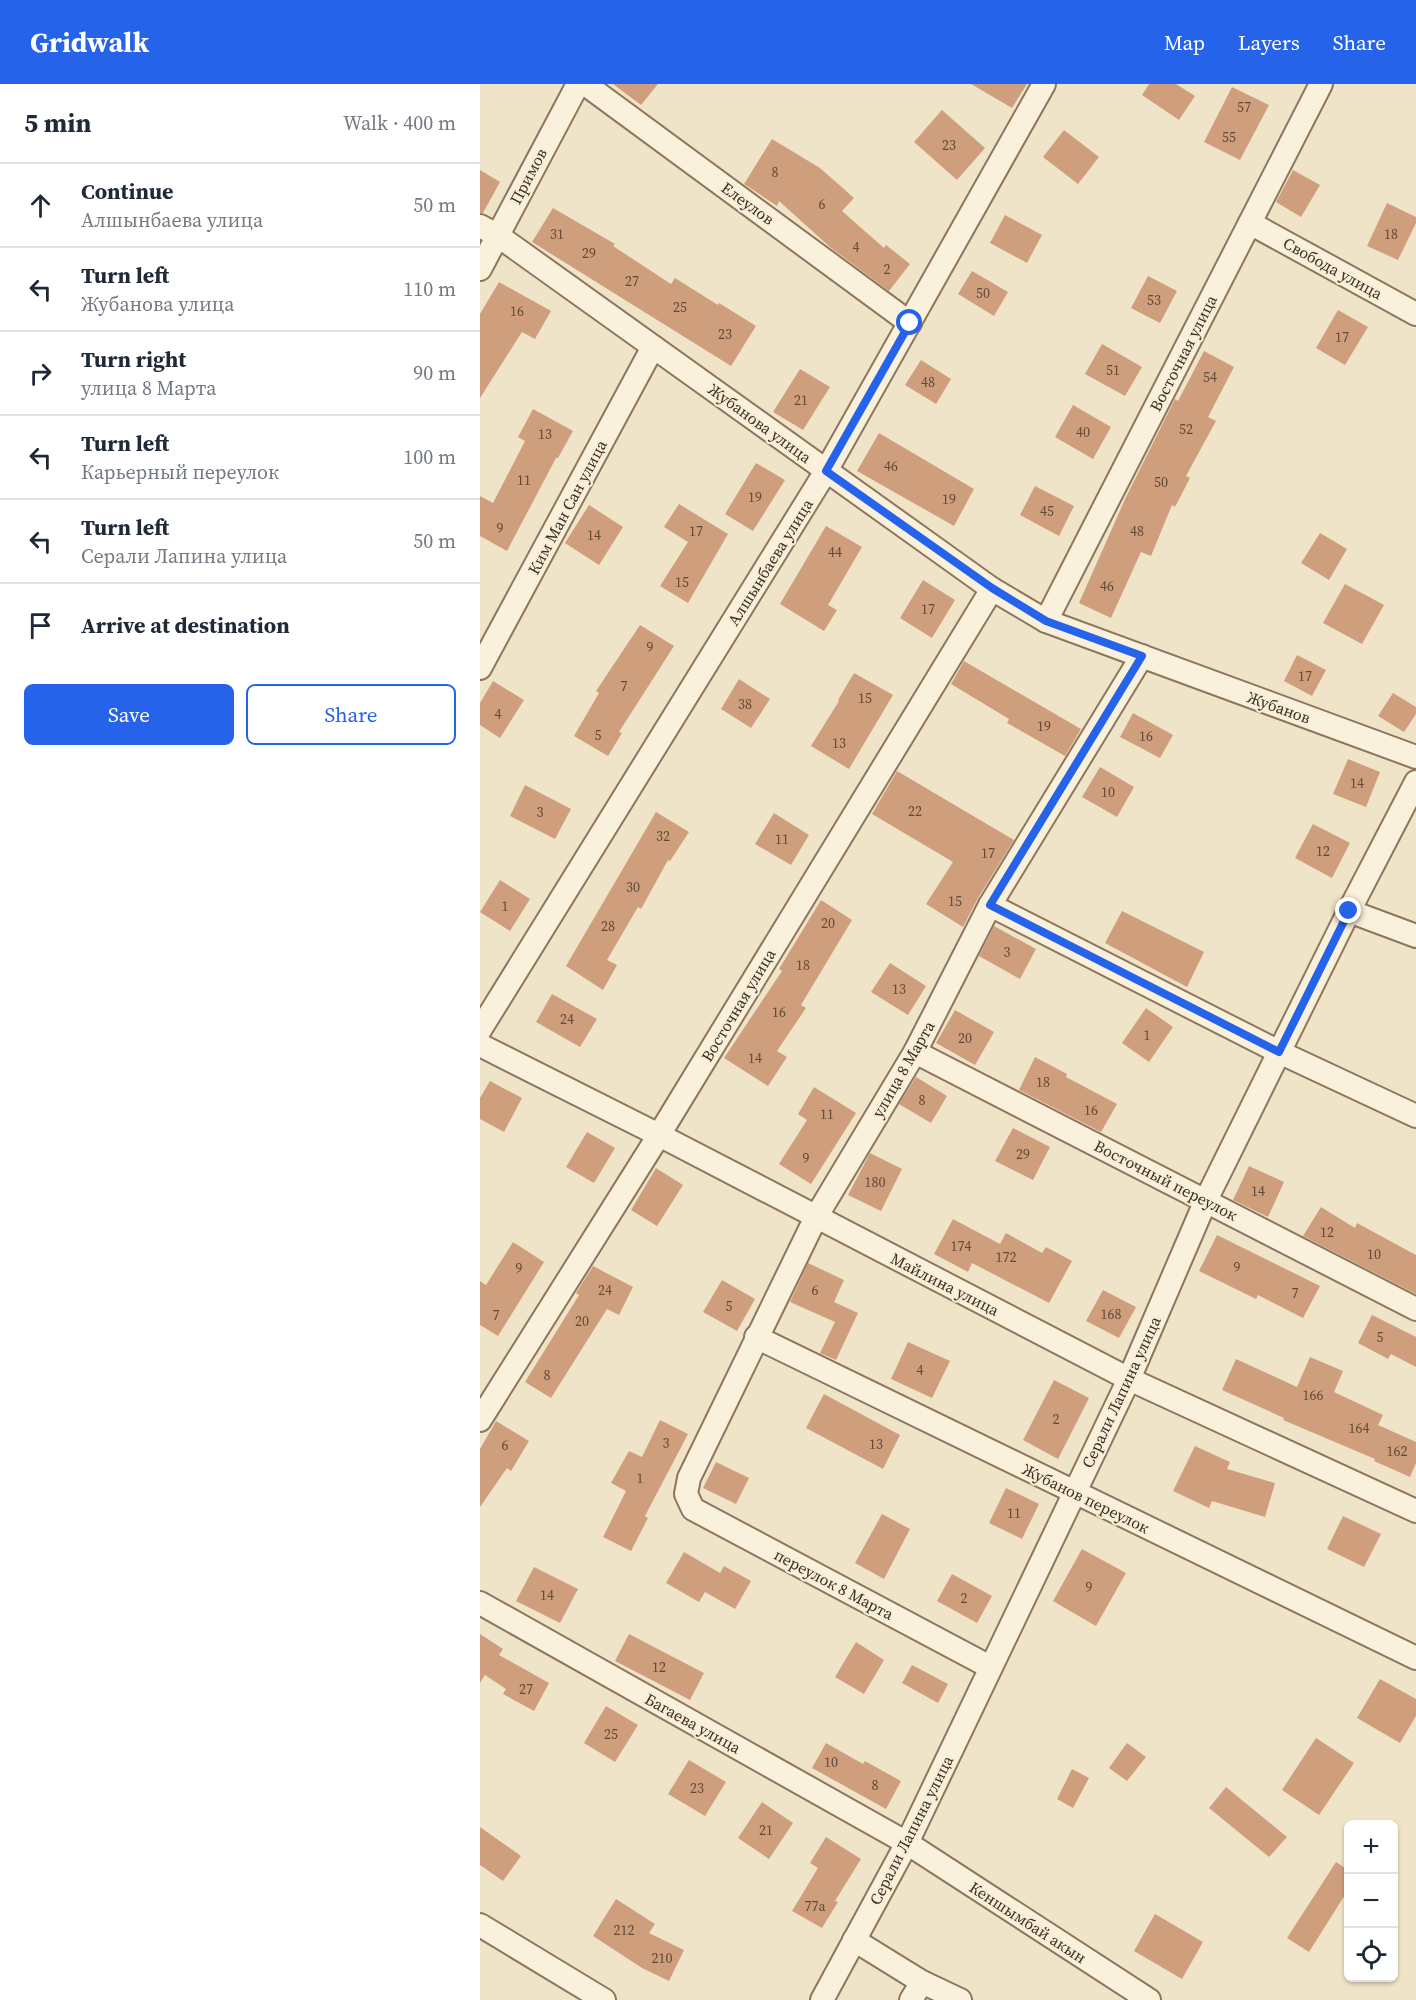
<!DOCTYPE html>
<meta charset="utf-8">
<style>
body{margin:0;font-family:"Source Serif 4",serif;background:#f2f2f3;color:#1f2937}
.controls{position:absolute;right:18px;bottom:18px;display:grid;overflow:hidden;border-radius:9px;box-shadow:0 2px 4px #0004}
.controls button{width:54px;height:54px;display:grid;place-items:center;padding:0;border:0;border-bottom:2px solid #e0e1e3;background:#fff;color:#1f2937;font:30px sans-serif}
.stop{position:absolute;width:18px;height:18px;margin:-14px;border:4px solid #2563eb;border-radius:50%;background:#fff}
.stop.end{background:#2563eb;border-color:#fff;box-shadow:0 2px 6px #0008}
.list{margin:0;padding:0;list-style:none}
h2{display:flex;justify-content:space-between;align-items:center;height:78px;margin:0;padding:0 24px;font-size:26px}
h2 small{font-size:20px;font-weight:400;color:#747a83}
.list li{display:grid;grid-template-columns:39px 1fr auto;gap:18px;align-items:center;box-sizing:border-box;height:84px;padding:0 24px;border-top:2px solid #e0e1e3}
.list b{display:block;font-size:22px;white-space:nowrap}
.list p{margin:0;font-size:20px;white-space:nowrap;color:#747a83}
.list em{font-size:20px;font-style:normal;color:#747a83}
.actions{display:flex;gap:12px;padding:18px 24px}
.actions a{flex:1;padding:14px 0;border:2px solid #2563eb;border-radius:9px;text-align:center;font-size:21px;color:#2563eb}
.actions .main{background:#2563eb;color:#fff}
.icon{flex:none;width:33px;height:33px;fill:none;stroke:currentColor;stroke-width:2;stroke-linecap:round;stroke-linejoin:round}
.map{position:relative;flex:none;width:936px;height:1916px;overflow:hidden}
header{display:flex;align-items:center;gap:36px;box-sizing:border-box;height:84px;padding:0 30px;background:#2563eb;color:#fff}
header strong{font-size:28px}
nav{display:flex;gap:33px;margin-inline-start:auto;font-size:21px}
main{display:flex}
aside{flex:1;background:#fff}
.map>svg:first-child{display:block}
.building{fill:#cf9f7d}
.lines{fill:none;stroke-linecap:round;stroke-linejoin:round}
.minor-casing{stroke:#8d765c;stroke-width:26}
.minor{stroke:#faf1dc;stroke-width:22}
.route{stroke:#2563eb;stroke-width:8}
.labels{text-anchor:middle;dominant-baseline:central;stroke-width:4.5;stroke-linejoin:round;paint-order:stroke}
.number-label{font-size:14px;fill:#624a37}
.street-label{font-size:16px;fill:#3d2e20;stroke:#f7eed8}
</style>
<header>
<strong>Gridwalk</strong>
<nav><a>Map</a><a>Layers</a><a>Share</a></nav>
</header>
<main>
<aside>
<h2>5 min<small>Walk · 400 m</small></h2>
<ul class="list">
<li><svg class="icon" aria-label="ahead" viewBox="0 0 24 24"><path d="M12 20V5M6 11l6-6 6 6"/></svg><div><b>Continue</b><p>Алшынбаева улица</p></div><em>50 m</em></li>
<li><svg class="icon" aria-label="left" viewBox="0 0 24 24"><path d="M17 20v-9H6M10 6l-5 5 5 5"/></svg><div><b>Turn left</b><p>Жубанова улица</p></div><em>110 m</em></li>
<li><svg class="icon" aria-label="right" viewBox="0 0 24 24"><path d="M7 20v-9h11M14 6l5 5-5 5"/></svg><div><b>Turn right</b><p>улица 8 Марта</p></div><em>90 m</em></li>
<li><svg class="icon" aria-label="left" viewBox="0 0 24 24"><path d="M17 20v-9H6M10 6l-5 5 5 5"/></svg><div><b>Turn left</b><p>Карьерный переулок</p></div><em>100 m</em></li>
<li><svg class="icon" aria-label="left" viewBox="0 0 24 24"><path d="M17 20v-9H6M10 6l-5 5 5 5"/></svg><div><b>Turn left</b><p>Серали Лапина улица</p></div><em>50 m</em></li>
<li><svg class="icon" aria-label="arrive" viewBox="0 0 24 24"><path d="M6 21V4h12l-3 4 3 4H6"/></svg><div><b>Arrive at destination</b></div></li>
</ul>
<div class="actions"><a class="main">Save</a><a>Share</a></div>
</aside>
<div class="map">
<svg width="936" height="1916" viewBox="0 0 936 1916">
<rect width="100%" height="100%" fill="#f0e4c8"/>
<!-- building -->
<g class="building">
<path d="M133 0H178L161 21Z"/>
<path d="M491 0H547L532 24Z"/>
<path d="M669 0H696L715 12 699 36 662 11Z"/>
<path d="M752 3 789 21 760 76 724 58Z"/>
<path d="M462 26 505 64 477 96 434 58Z"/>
<path d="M584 46 619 73 598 100 563 73Z"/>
<path d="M292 55 340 84 374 114 362 127 404 164 406 161 430 180 409 207 351 164 299 117 297 122 264 100Z"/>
<path d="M0 86 20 98 3 129H0Z"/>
<path d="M813 86 840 101 821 133 796 118Z"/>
<path d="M907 119 936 133V139L918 176 887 162Z"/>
<path d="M73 124 135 160 133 162 191 200 195 194 238 221 239 219 276 242 251 282 52 158Z"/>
<path d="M525 131 562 151 547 179 510 159Z"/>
<path d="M492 187 528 208 514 232 478 210Z"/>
<path d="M668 192 697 207 680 239 651 224Z"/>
<path d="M19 198 71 227 55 255 42 248 0 314V230Z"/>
<path d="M858 226 888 243 865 281 836 264Z"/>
<path d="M622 260 662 283 645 312 605 290Z"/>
<path d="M724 267 754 283 728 333 736 337 706 392 710 394 695 423 692 421 671 472 661 468 631 534 599 519 646 413 695 315 698 317Z"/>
<path d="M441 276 471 295 456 320 425 301Z"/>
<path d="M320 285 350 303 323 346 293 328Z"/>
<path d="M593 321 631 343 613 375 575 353Z"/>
<path d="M53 325 93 347 78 374H76L27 467 0 452V412L13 419 45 357 38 353Z"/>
<path d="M399 349 494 405 474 442 377 387Z"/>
<path d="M276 379 305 396 273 447 245 430Z"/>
<path d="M555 402 594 422 579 452 540 431Z"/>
<path d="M199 420 248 450 208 519 180 502 208 458 184 443Z"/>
<path d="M109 421 143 443 119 481 85 459Z"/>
<path d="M346 442 382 463 348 521 357 526 344 547 300 520Z"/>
<path d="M840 449 867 465 849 496 821 479Z"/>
<path d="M443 496 475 516 452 554 420 534Z"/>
<path d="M865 500 904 521 882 560 843 539Z"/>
<path d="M160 541 194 562 139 648 142 649 128 672 94 652 119 609 116 607Z"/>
<path d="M817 571 846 586 832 612 804 597Z"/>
<path d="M484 577 601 645 585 672 527 639 529 635 471 600Z"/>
<path d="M374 589 413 611 369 685 331 662 359 617 358 616Z"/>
<path d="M259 595 290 615 271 644 241 625Z"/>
<path d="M13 597 44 616 20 654 0 641V619Z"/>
<path d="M913 609 936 623V630L924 648 898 632Z"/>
<path d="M653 629 693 651 680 674 640 653Z"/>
<path d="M868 675 900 688 886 723 853 710Z"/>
<path d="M620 683 654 703 637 733 602 713Z"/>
<path d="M417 687 534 756 498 814 483 843 446 820 473 778 392 730Z"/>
<path d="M45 701 91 725 75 755 30 732Z"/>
<path d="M176 728 209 748 190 777 188 776 161 825 158 823 127 876 137 881 123 906 86 882Z"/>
<path d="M294 729 329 751 311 781 275 760Z"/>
<path d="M833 740 870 759 852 794 815 774Z"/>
<path d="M20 796 50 815 30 847 0 828Z"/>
<path d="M341 816 372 836 321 921 326 924 297 967 307 973 288 1002 244 974 302 887 299 885Z"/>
<path d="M642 827 724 868 707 903 625 859Z"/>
<path d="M514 842 556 865 540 895 499 872Z"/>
<path d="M410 879 446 902 428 931 391 908Z"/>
<path d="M72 910 117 935 100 963 56 938Z"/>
<path d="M666 924 693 943 669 978 642 959Z"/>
<path d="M475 926 514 948 495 981 456 959Z"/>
<path d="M555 973 587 990 586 993 637 1020 621 1048 539 1006Z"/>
<path d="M436 993 467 1012 451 1039 419 1020Z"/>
<path d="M10 997 42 1014 24 1048 0 1035V1014Z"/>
<path d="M334 1003 376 1029 331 1100 299 1080 327 1036 318 1030Z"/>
<path d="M533 1044 570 1063 553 1096 515 1077Z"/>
<path d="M107 1048 135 1064 114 1099 86 1083Z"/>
<path d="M390 1069 422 1085 401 1127 368 1111Z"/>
<path d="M769 1082 804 1098 788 1133 753 1116Z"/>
<path d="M176 1084 203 1101 177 1142 151 1126Z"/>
<path d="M841 1123 875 1144 877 1139 936 1171V1210L823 1152Z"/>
<path d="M473 1135 520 1160 526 1149 562 1169 566 1163 592 1177 569 1219 492 1179 488 1188 454 1170Z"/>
<path d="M737 1151 840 1202 823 1234 778 1211 776 1215 719 1187Z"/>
<path d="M33 1158 64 1178 18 1252 0 1241V1197L6 1201Z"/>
<path d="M328 1179 364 1196 354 1218 378 1229 356 1276 340 1269 355 1238 310 1218Z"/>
<path d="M113 1182 153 1203 139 1231 127 1225 71 1314 45 1298 99 1211 96 1209Z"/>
<path d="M242 1196 275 1215 257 1247 223 1228Z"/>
<path d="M623 1206 656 1223 639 1254 606 1237Z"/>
<path d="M892 1231 936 1253V1283L911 1270 908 1275 878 1259Z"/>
<path d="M428 1258 470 1277 452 1314 411 1295Z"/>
<path d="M830 1273 863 1287 854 1308 903 1331 898 1341 936 1358V1379L930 1393 894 1377 895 1375 803 1336 804 1334 742 1306 756 1275 817 1303Z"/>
<path d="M574 1296 609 1314 578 1375 543 1356Z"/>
<path d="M344 1310 420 1351 403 1385 326 1344Z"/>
<path d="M180 1336 208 1350 165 1432 168 1434 151 1467 123 1453 146 1407 131 1399 149 1367 162 1373Z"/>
<path d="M16 1337 49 1357 31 1387 27 1384 0 1423V1365Z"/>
<path d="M715 1362 750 1378 747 1385 795 1399 785 1433 732 1417 729 1424 693 1407Z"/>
<path d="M236 1378 269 1394 256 1420 223 1404Z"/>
<path d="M526 1404 559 1420 542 1455 509 1439Z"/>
<path d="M402 1430 430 1445 404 1495 375 1479Z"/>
<path d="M863 1432 901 1450 884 1483 847 1465Z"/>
<path d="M602 1465 646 1489 616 1542 573 1517Z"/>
<path d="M204 1468 240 1489 244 1482 271 1497 255 1525 225 1508 219 1518 186 1499Z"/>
<path d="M54 1483 98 1505 80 1539 36 1517Z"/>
<path d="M472 1490 512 1512 497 1539 457 1517Z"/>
<path d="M0 1550 23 1565 19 1571 69 1599 54 1627 23 1610 26 1605 5 1591 0 1599Z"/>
<path d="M149 1550 224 1589 210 1616 135 1577Z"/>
<path d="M376 1558 404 1576 384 1610 355 1593Z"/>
<path d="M432 1581 468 1600 458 1619 422 1599Z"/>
<path d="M900 1595 936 1615V1632L920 1659 877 1634Z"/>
<path d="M126 1622 158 1641 135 1678 104 1659Z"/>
<path d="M836 1654 874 1679 839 1731 802 1706Z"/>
<path d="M346 1659 383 1680 385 1677 421 1697 406 1725 332 1684Z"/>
<path d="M647 1659 666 1673 647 1697 629 1684Z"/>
<path d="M209 1676 246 1698 225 1732 188 1710Z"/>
<path d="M592 1685 609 1694 593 1724 577 1715Z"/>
<path d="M746 1703 807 1753 789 1773 729 1724Z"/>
<path d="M282 1718 313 1739 289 1775 258 1754Z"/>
<path d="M0 1743 41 1772 23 1797 0 1781Z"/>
<path d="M346 1753 381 1775 355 1817 358 1818 342 1844 312 1827 338 1784 330 1779Z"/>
<path d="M856 1778 868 1786V1806L829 1868 807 1854Z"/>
<path d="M136 1815 175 1840 169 1849 204 1866 189 1897 162 1884 113 1852Z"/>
<path d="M675 1830 723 1858 702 1895 654 1867Z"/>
</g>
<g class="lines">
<defs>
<g id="minor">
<path d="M105 0 430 239"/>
<path d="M770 139 936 230"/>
<path d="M0 142 17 151 512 505 566 537 936 673"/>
<path d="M0 185 98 0"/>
<path d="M566 537 841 0"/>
<path d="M0 584 173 263"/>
<path d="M510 821 799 968 936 1032"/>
<path d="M869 827 936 852"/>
<path d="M0 946 346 387 564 0"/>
<path d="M0 961 179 1051 649 1295 936 1427"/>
<path d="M435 968 936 1225"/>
<path d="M276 1253 936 1574"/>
<path d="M0 1336 179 1051 512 505"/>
<path d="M0 1519 427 1759 669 1916"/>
<path d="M510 1583 213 1425 206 1410 209 1394 336 1133 435 968 510 821 662 572"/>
<path d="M0 1841 124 1916"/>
<path d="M374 1856 442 1898 480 1916"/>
<path d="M342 1916 427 1759 649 1295 726 1116 869 827 936 698"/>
<path d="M431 1916 442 1898"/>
</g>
</defs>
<!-- minor casing -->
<use href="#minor" class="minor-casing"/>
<!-- minor -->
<use href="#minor" class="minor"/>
</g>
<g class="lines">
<!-- route -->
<path class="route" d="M430 239 346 387 512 504 566 537 662 572 510 821 799 968 869 827"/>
</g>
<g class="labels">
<!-- number labels -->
<g class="number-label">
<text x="764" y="23">57</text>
<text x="749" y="53">55</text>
<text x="469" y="61">23</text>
<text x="295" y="88">8</text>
<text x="342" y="120">6</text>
<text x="77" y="150">31</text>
<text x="911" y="150">18</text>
<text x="376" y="163">4</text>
<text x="109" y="169">29</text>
<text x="407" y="185">2</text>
<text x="152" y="197">27</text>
<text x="503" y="209">50</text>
<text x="674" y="216">53</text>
<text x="200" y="223">25</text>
<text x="37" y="227">16</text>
<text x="245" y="250">23</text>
<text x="862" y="253">17</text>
<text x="633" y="286">51</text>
<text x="730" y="293">54</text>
<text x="448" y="298">48</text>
<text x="321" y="316">21</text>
<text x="706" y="345">52</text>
<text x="603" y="348">40</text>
<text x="65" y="350">13</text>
<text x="411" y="382">46</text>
<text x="44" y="396">11</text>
<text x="681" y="398">50</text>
<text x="275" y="413">19</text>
<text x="469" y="415">19</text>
<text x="567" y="427">45</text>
<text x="20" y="444">9</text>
<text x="216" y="447">17</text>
<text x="657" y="447">48</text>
<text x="114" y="451">14</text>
<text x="355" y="468">44</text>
<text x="202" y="498">15</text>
<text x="627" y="502">46</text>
<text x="448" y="525">17</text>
<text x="170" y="563">9</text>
<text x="825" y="592">17</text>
<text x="144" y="602">7</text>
<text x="385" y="614">15</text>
<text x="265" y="620">38</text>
<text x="18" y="630">4</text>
<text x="564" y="642">19</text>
<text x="118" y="651">5</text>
<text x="666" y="652">16</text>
<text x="359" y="659">13</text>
<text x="877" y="699">14</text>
<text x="628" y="708">10</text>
<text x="435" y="727">22</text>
<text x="60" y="728">3</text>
<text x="183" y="752">32</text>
<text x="302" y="755">11</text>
<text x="843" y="767">12</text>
<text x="508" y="769">17</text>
<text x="153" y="803">30</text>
<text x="475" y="817">15</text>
<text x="25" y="822">1</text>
<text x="348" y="839">20</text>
<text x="128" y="842">28</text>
<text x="527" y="868">3</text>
<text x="323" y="881">18</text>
<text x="419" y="905">13</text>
<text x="299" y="928">16</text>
<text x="87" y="935">24</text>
<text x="667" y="951">1</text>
<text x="485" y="954">20</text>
<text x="275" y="974">14</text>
<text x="563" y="998">18</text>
<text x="442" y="1016">8</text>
<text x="611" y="1026">16</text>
<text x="347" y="1030">11</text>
<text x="543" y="1070">29</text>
<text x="326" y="1074">9</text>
<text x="395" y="1098">180</text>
<text x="778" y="1107">14</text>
<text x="847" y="1148">12</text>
<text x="481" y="1162">174</text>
<text x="894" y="1170">10</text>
<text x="526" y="1173">172</text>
<text x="757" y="1183">9</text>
<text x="39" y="1184">9</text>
<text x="125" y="1206">24</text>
<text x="335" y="1206">6</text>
<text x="815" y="1209">7</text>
<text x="249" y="1222">5</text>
<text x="631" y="1230">168</text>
<text x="16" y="1231">7</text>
<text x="102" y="1237">20</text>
<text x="900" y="1253">5</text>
<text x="440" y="1286">4</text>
<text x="67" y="1291">8</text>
<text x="833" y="1311">166</text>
<text x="576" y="1335">2</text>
<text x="879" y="1344">164</text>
<text x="186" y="1359">3</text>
<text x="396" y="1360">13</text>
<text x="25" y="1361">6</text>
<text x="917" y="1367">162</text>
<text x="160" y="1394">1</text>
<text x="534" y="1429">11</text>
<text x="609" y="1503">9</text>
<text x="67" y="1511">14</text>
<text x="484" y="1514">2</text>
<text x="179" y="1583">12</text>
<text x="46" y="1605">27</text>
<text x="131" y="1650">25</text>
<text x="351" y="1678">10</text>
<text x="395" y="1701">8</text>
<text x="217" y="1704">23</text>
<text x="286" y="1746">21</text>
<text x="335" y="1822">77а</text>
<text x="144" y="1846">212</text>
<text x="182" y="1874">210</text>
</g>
<!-- street labels -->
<g class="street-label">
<text transform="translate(48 92) rotate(-62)">Примов</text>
<text transform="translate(268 119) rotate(36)">Елеулов</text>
<text transform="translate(853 184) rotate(29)">Свобода улица</text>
<text transform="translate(703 269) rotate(-63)">Восточная улица</text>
<text transform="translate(280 339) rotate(36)">Жубанова улица</text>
<text transform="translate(87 423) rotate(-62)">Ким Ман Сан улица</text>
<text transform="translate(290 478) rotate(-58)">Алшынбаева улица</text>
<text transform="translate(799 623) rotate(20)">Жубанов</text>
<text transform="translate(258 921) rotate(-59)">Восточная улица</text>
<text transform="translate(423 985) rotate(-60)">улица 8 Марта</text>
<text transform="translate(686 1096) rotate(27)">Восточный переулок</text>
<text transform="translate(465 1200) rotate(27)">Майлина улица</text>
<text transform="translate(641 1308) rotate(-65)">Серали Лапина улица</text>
<text transform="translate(606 1414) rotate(26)">Жубанов переулок</text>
<text transform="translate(354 1500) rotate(28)">переулок 8 Марта</text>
<text transform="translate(213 1639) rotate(29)">Багаева улица</text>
<text transform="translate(431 1746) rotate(-63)">Серали Лапина улица</text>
<text transform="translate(548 1838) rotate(33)">Кеншымбай акын</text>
</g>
</g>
</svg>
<div class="controls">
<button>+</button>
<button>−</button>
<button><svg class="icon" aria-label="locate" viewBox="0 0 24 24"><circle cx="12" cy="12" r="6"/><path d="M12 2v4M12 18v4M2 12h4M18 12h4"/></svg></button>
</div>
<div class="stop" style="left:430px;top:239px"></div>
<div class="stop end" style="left:869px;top:827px"></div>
</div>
</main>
